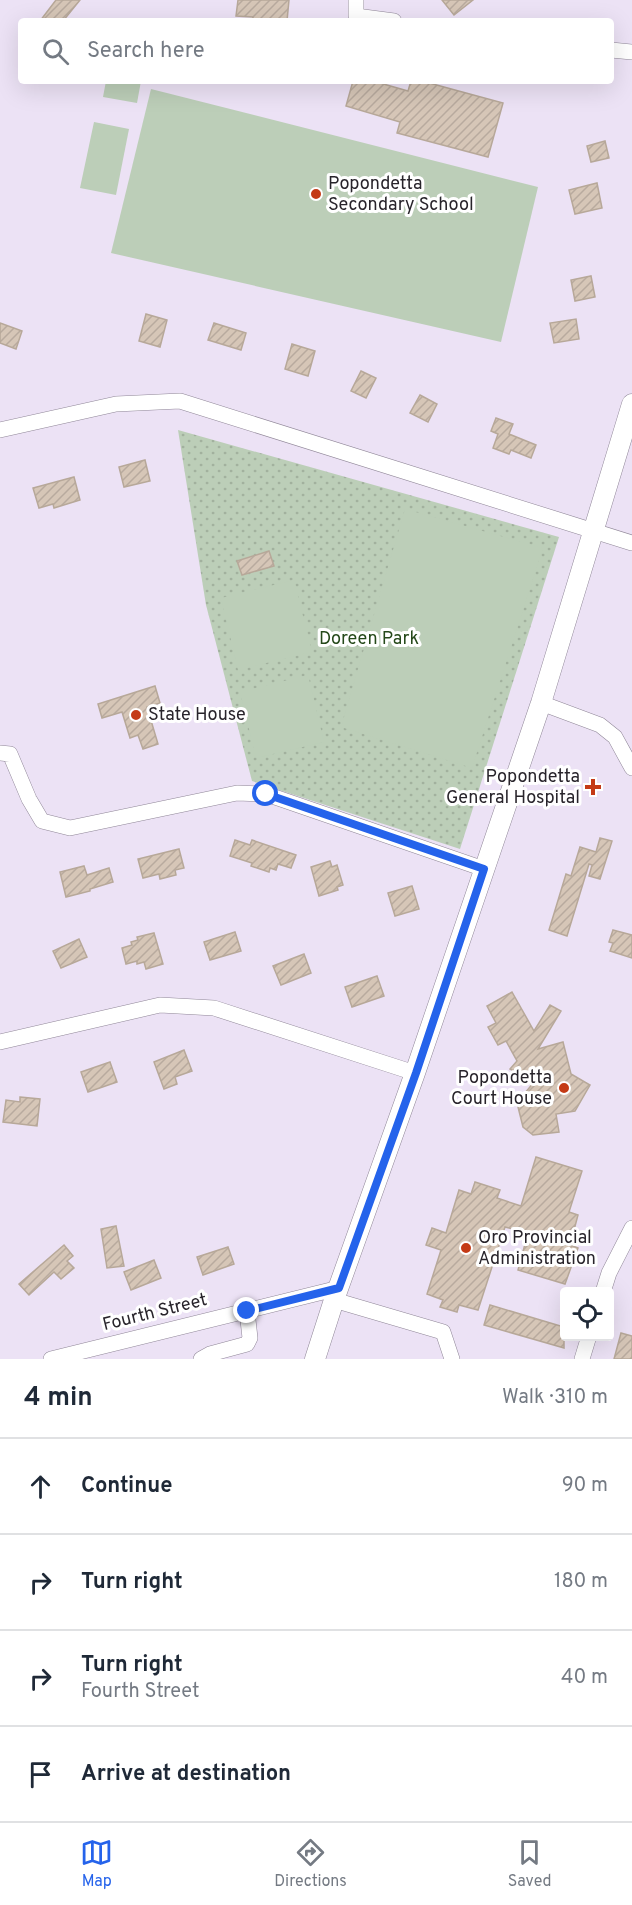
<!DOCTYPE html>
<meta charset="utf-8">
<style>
body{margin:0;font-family:Overpass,sans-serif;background:#f6f6f7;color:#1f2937}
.controls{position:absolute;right:18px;bottom:18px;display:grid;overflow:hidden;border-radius:6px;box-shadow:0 6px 24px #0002}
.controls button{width:54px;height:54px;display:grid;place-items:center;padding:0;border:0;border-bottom:2px solid #e0e1e3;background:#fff;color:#1f2937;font:30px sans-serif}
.stop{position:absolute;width:18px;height:18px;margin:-14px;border:4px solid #2563eb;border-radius:50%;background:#fff}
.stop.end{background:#2563eb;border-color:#fff;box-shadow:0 2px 6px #0008}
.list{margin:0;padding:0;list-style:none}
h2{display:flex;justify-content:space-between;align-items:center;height:78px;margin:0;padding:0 24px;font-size:26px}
h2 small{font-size:20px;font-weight:400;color:#747a83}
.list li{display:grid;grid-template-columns:39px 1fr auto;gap:18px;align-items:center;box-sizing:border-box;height:96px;padding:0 24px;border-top:2px solid #e0e1e3}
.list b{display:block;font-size:22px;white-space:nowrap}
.list p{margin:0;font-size:20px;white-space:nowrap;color:#747a83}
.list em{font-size:20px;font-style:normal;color:#747a83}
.icon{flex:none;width:33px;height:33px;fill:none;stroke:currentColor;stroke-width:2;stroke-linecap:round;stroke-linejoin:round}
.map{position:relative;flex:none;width:632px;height:1359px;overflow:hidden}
.search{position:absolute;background:#fff;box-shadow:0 6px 24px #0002;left:18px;right:18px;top:18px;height:66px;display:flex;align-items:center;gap:15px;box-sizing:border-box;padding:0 21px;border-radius:6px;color:#747a83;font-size:22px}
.sheet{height:462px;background:#fff}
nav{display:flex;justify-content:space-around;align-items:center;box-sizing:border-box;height:84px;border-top:2px solid #e0e1e3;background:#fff;font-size:16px;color:#747a83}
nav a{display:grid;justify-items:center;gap:3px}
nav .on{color:#2563eb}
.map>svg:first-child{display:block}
.grass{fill:url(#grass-dots)}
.pitch{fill:#bcceb8}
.building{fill:url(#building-hatch);stroke:#b7a899;stroke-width:1.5}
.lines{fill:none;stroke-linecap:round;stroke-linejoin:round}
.minor-casing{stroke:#908798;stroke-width:16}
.major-casing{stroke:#908798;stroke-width:21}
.minor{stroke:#fff;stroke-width:15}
.major{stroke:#fff;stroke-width:20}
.route{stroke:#2563eb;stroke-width:8}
.poi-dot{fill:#c43a16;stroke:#fff;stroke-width:2}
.labels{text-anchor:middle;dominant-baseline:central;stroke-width:6;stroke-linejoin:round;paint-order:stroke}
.poi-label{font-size:18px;fill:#28242b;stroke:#fff;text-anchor:start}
.park-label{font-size:18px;fill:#25491a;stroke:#fff}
.street-label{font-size:18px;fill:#28242b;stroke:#fff}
</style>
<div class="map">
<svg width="632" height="1359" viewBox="0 0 632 1359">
<defs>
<pattern id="grass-dots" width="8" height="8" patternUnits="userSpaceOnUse" patternTransform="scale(1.5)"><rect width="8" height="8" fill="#bcceb8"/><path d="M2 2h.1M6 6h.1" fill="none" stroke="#a2b19e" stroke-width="1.8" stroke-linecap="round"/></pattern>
<pattern id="building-hatch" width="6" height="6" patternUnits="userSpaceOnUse" patternTransform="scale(1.5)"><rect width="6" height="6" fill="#d6c6b7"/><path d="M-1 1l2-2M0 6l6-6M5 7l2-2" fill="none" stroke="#b8aa9e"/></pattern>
</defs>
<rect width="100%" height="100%" fill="#ece2f5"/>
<!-- grass -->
<path class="grass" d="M178 430 559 537 460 849 252 781 206 605Z"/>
<!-- pitch -->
<g class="pitch">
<path d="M106 81H141L137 103 103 97Z"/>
<path d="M151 89 538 187 501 342 111 253Z"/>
<path d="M94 122 129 129 116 195 80 188Z"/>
<path d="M405 509 543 548 472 768 341 727Z"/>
<path d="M294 580 312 652 238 670 221 598Z"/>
<path d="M308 675 324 742 256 758 240 692Z"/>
</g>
<!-- building -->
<g class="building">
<path d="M56 0H80L63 21H40Z"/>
<path d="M238 0H289L287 21 270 19V21H252L253 17 236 16Z"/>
<path d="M442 0H473L454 15Z"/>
<path d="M353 81H373L408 91 411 81H422L503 103 488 157 397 133 400 122 346 106Z"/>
<path d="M605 141 609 158 591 162 587 146Z"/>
<path d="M597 183 602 208 575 214 569 190Z"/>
<path d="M591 276 595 297 575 301 571 280Z"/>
<path d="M146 314 167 320 160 347 139 341Z"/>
<path d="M576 319 579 339 554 343 550 323Z"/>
<path d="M0 323 22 331 16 349 0 343Z"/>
<path d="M214 323 246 333 241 350 208 340Z"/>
<path d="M292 344 315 351 308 376 285 369Z"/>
<path d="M361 371 376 378 366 398 351 391Z"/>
<path d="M420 395 437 404 428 422 410 413Z"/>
<path d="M496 418 513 424 509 434 536 445 531 458 511 450 509 454 493 448 498 434 491 431Z"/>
<path d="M145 460 150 481 124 487 119 467Z"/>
<path d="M74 477 80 500 54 508 53 504 39 508 33 488Z"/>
<path d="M269 551 274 566 242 575 237 561Z"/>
<path d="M155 686 160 703 147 707 158 744 143 749 138 735 130 738 122 712 102 718 98 704Z"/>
<path d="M600 838 612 841 600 879 589 876 592 865 589 864 567 936 549 930 566 874 571 876 580 847 596 852Z"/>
<path d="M235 840 250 845 252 840 296 855 291 868 278 864 276 870 270 868 269 872 251 866 252 863 230 856Z"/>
<path d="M179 849 184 868 175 870 176 875 160 879 159 874 143 878 138 859Z"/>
<path d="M330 861 332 867 337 865 343 885 337 887 338 890 319 896 311 867Z"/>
<path d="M84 866 87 875 109 868 113 882 90 889V891L66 897 60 872Z"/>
<path d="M412 886 419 909 395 916 388 893Z"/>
<path d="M613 930 632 935V958L610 951 613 943 609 942Z"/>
<path d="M235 932 241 951 210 960 204 942Z"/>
<path d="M154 933 163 964 146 969 144 962 137 964V961L126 964 122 948 132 945 131 942 138 940 137 937Z"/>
<path d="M79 939 87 957 61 968 53 951Z"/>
<path d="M304 954 311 973 281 985 273 966Z"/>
<path d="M377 976 384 996 352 1007 345 987Z"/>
<path d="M512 992 534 1031 550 1005 561 1011 538 1049 563 1042 571 1074 590 1085 575 1111 556 1114 559 1132 533 1135 523 1127 518 1107 520 1099 534 1082 510 1069 517 1061 506 1041 498 1045 488 1027 496 1023 487 1006Z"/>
<path d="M184 1050 192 1071 175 1077 177 1084 164 1089 154 1062Z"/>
<path d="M110 1062 117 1082 88 1092 81 1072Z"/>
<path d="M20 1097 40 1099 37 1126 3 1122 6 1100 20 1102Z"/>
<path d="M536 1157 582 1171 569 1212 578 1215 570 1245 578 1248 565 1284 518 1270 528 1233 505 1227 478 1310 459 1305 457 1312 440 1307 443 1300 427 1294 441 1250 426 1245 432 1228 446 1233 459 1190 471 1194 475 1182 500 1190 497 1198 521 1206Z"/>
<path d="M116 1226 124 1266 107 1268 101 1229Z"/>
<path d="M64 1245 73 1256 67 1261 74 1268 61 1279 54 1272 29 1295 19 1284Z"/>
<path d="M228 1247 234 1264 203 1275 197 1257Z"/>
<path d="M154 1260 161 1278 131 1290 124 1272Z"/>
<path d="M490 1305 564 1327V1348L484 1325Z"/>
<path d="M621 1333 632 1336V1359H614Z"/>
</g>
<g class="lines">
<defs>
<g id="minor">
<path d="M356 0V16L394 21"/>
<path d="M611 50 632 52"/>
<path d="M0 430 116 404 180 401 632 543"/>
<path d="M541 703 600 725 615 737 632 768"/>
<path d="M0 753 10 754 29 799 42 821 70 828 237 793 266 794 484 869"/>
<path d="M0 1042 160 1005 214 1008 415 1073"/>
<path d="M603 1292 609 1273 632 1228"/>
<path d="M334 1300 443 1332 452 1359"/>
<path d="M51 1359 339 1288"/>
<path d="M201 1359 210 1354 247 1344 250 1338 247 1311"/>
<path d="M582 1359 589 1336"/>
</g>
<path id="major" d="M315 1359 334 1300 415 1073 541 703 632 404"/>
</defs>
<!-- minor casing -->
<use href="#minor" class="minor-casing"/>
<!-- major casing -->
<use href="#major" class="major-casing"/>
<!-- minor -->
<use href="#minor" class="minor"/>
<!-- major -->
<use href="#major" class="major"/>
</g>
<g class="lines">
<!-- route -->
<path class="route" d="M247 1311 339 1288 416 1073 484 869 266 794"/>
</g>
<!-- markers -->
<g class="poi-dot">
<circle cx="316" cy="194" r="6"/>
<circle cx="136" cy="715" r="6"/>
<path d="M590 778h6v6h6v6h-6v6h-6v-6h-6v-6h6z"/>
<circle cx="564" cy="1088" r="6"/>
<circle cx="466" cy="1248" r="6"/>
</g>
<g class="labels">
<!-- poi labels -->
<g class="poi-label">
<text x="328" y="184">Popondetta<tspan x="328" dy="21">Secondary School</tspan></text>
<text x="148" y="715">State House</text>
<text x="580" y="777" text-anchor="end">Popondetta<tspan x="580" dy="21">General Hospital</tspan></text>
<text x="552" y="1078" text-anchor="end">Popondetta<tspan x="552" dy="21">Court House</tspan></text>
<text x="478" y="1238">Oro Provincial<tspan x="478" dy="21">Administration</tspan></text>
</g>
<!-- park labels -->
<g class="park-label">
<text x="369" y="639">Doreen Park</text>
</g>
<!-- street labels -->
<g class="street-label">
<text transform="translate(155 1313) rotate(-14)">Fourth Street</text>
</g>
</g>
</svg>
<div class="controls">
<button><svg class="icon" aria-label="locate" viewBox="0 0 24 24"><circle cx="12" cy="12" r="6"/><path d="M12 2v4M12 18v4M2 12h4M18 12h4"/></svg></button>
</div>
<div class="stop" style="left:266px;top:794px"></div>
<div class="stop end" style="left:247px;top:1311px"></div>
<div class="search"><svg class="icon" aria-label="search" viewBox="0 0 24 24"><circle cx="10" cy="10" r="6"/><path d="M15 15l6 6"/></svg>Search here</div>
</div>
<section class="sheet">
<h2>4 min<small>Walk · 310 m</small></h2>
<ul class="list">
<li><svg class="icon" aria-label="ahead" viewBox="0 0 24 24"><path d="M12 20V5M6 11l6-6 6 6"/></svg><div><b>Continue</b></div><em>90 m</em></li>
<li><svg class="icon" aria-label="right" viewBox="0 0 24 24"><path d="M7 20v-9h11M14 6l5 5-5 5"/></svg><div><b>Turn right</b></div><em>180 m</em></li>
<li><svg class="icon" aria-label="right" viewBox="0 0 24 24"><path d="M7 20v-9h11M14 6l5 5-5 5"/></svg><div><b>Turn right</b><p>Fourth Street</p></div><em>40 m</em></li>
<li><svg class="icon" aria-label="arrive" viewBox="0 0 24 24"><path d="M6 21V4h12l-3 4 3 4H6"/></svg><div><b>Arrive at destination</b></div></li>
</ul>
</section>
<nav>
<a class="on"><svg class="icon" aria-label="map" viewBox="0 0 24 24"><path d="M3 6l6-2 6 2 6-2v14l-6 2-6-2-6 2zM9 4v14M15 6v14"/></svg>Map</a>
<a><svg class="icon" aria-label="directions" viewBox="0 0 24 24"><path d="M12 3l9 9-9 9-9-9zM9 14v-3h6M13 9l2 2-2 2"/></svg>Directions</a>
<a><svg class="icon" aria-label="saved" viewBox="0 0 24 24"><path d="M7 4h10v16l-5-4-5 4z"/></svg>Saved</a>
</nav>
